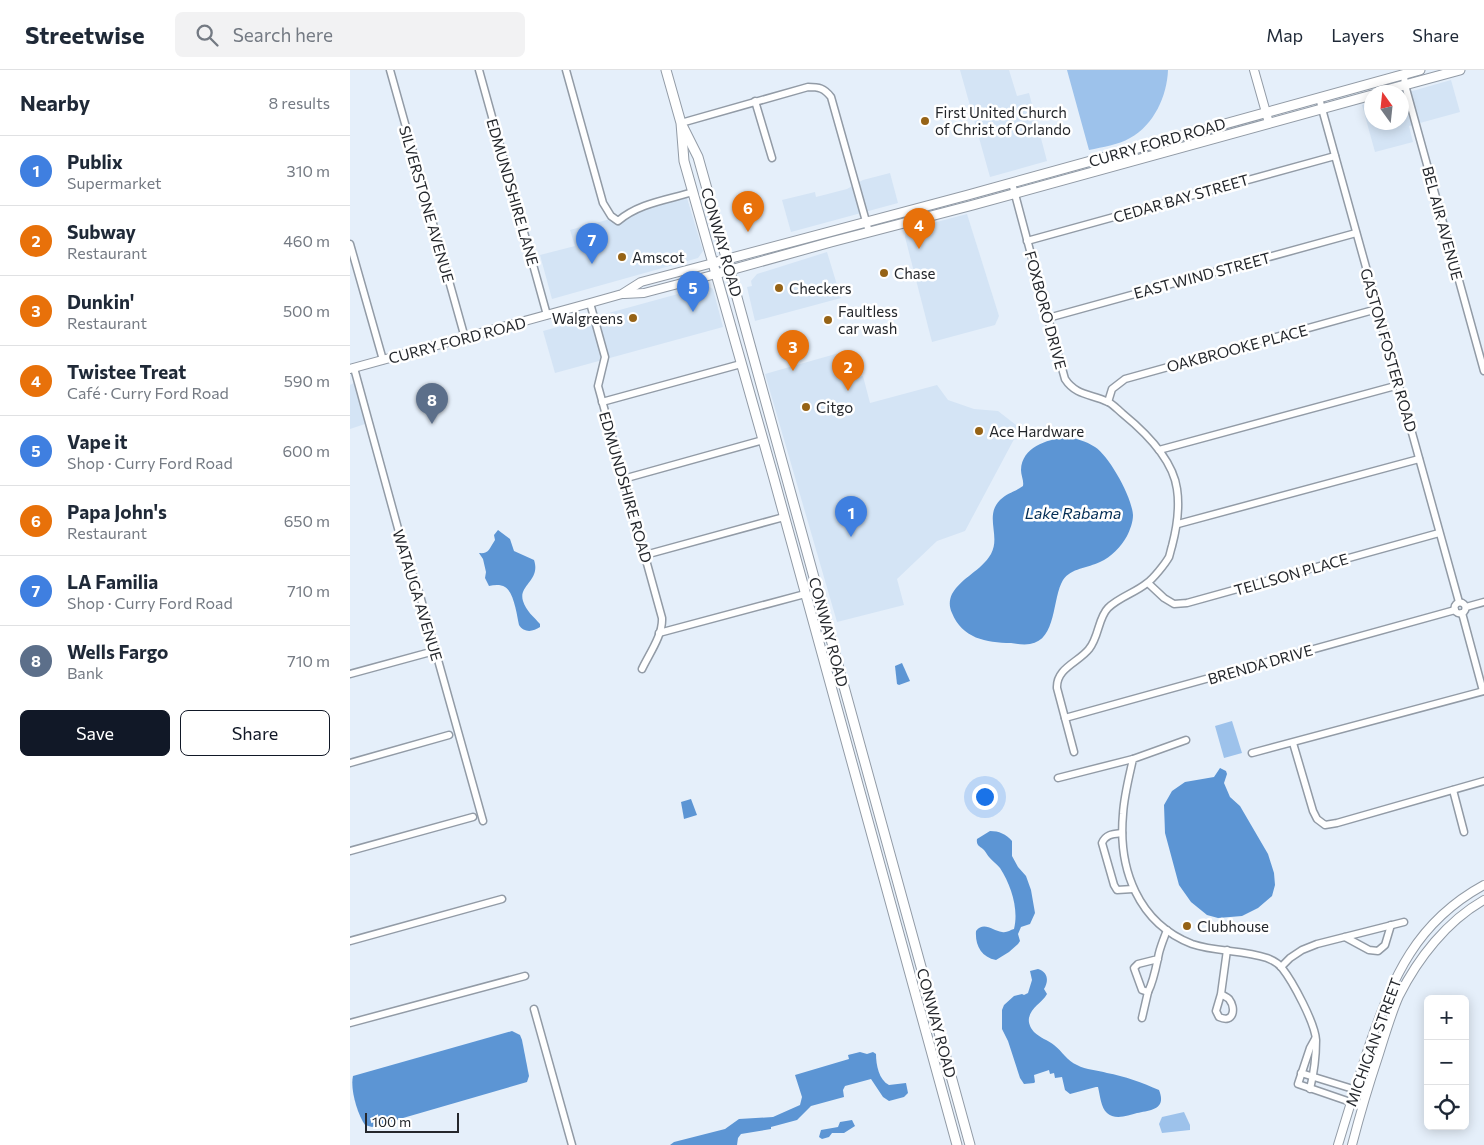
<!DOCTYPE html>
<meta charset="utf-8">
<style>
body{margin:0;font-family:Commissioner,sans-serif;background:#f2f2f3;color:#1f2937}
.controls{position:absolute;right:15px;bottom:15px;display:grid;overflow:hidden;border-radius:8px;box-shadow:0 2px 12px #0003}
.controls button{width:45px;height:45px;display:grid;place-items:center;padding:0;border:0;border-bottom:1px solid #e0e1e3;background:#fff;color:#1f2937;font:25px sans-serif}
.compass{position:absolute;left:1014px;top:15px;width:45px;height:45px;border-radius:50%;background:#fff;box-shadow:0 2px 12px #0003;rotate:345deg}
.scale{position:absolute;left:15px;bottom:12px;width:94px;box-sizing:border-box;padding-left:5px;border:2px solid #24272c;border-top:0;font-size:14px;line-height:18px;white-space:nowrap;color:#24272c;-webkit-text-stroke:4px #fff;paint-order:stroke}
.you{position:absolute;left:634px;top:726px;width:18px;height:18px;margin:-12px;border:4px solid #fff;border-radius:50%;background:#1a73e8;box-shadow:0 0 0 8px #1a73e833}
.badge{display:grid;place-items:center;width:32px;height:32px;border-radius:50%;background:#111827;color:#fff;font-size:16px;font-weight:700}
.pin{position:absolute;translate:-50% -41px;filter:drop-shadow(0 1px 2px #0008)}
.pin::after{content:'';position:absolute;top:26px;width:18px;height:15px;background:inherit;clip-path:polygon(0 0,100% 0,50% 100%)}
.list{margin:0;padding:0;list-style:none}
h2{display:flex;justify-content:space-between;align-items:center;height:65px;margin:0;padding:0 20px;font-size:21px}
h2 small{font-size:16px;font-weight:400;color:#747a83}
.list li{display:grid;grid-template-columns:32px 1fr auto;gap:15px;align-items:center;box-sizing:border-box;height:70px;padding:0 20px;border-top:1px solid #e0e1e3}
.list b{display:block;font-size:19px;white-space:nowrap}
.list p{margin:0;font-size:16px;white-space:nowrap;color:#747a83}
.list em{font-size:16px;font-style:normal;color:#747a83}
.actions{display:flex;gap:10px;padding:15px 20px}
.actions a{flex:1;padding:11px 0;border:1px solid #111827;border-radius:8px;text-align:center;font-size:18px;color:#111827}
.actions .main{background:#111827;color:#fff}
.icon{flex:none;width:28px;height:28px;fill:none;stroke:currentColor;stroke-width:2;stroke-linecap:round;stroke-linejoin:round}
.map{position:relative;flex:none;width:1134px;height:1075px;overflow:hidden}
header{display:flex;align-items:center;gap:30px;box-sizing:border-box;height:70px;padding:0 25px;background:#fff;border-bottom:1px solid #e0e1e3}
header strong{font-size:24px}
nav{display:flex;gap:28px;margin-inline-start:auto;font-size:18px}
.search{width:350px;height:45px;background:#f2f2f3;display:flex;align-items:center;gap:12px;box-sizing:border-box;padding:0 18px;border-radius:8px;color:#747a83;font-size:19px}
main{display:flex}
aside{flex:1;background:#fff}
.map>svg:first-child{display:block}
.built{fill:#d4e4f5}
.green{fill:#9dc2eb}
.water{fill:#5c95d4}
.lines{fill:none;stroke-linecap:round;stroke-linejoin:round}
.minor-casing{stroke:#929ba6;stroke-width:9}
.tertiary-casing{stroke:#929ba6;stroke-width:10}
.secondary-casing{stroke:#929ba6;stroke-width:11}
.minor{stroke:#fff;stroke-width:6}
.tertiary{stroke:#fff;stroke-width:8}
.secondary{stroke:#fff;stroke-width:9}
.poi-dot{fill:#966316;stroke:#fff;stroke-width:2}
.labels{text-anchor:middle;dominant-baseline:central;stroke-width:5;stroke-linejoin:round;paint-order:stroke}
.poi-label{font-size:15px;fill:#24272c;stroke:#fff;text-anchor:start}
.street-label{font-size:15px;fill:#24272c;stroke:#fff}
.water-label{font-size:16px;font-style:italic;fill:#022c54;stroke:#fff}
</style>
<header>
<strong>Streetwise</strong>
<div class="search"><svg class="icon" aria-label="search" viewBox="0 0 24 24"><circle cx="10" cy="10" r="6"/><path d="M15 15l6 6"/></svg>Search here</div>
<nav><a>Map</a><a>Layers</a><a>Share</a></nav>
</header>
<main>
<aside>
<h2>Nearby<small>8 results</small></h2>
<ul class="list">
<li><span class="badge" style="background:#3f7fe0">1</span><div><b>Publix</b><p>Supermarket</p></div><em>310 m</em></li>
<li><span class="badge" style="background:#e8710a">2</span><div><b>Subway</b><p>Restaurant</p></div><em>460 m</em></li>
<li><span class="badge" style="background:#e8710a">3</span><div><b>Dunkin'</b><p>Restaurant</p></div><em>500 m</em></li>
<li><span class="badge" style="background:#e8710a">4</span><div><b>Twistee Treat</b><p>Café · Curry Ford Road</p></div><em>590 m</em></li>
<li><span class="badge" style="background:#3f7fe0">5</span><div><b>Vape it</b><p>Shop · Curry Ford Road</p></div><em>600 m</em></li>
<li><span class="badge" style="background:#e8710a">6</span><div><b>Papa John's</b><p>Restaurant</p></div><em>650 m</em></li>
<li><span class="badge" style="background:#3f7fe0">7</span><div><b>LA Familia</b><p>Shop · Curry Ford Road</p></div><em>710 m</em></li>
<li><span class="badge" style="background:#5c6f8a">8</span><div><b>Wells Fargo</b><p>Bank</p></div><em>710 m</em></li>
</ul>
<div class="actions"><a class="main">Save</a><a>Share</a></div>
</aside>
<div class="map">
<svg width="1134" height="1075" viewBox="0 0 1134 1075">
<rect width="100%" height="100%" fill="#e5effa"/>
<!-- built -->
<g class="built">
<path d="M610 0H659L667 26 679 23 697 91 640 107Z"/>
<path d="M1101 10 1110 42 1059 56 1063 72 1025 82 1012 35 1021 32 1022 52H1052V24Z"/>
<path d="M540 103 548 133 441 162 432 130 465 122 466 127 497 119 513 110Z"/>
<path d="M337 128 353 181 348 188 202 229 190 185 225 176 220 160Z"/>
<path d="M617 144 649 246 645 255 582 272 555 167 556 160Z"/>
<path d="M477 182 491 228 405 251 397 217 402 216 401 211 407 204Z"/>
<path d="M357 216 363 219 373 257 205 303 193 261Z"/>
<path d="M489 283 497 309 513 306 520 333 587 315 598 330 624 339 648 341 670 358 615 461 587 471 547 509 554 535 487 552 415 304Z"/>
<path d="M4 313 15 354 0 359V315Z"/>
</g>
<!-- green -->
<g class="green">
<path d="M717 0H818C817 26 804 55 780 68 768 75 753 77 739 80Z"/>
<path d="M882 651 892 683 874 688 865 656Z"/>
<path d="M834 1042 840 1055V1060L812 1063 809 1054 812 1047Z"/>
</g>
<!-- water -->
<g class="water">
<path d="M716 367C725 368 736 371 745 377 759 386 782 427 783 445 783 452 780 460 777 466 771 477 761 487 750 492 738 498 721 498 713 510 702 528 707 570 680 574 674 575 667 574 661 573 636 573 612 568 602 543 599 537 599 530 602 524 612 507 631 501 641 484 651 466 634 446 650 430 657 423 665 422 673 416 674 410 671 406 671 400 672 377 696 370 716 367Z"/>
<path d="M148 460 160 469 164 481 184 490C191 511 168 515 173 531 176 541 184 547 190 554V557C183 562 174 563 169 555 167 546 164 522 155 517 150 514 144 515 139 516L135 508 136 502 133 489 129 483C139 484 139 479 145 470L144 465Z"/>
<path d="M552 593 560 611 549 615 547 614 545 596Z"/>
<path d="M870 698 876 701 877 704 874 713 880 727 890 736 918 784 924 803 925 815 922 826 908 838 892 846 868 848 857 845 841 832 829 815 815 763 814 735 822 721 835 712 864 707Z"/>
<path d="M341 729 347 745 334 749 331 732Z"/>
<path d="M640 761C649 761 656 764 662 771V786L668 797 676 806 681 820 685 843 680 854 671 857 668 864 670 871 668 874 659 882 646 890C631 887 625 875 626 861 634 851 643 861 652 862 657 863 660 860 664 859 669 839 661 815 650 798 647 794 642 791 639 787 637 785 636 782 634 780 630 776 626 776 627 769Z"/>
<path d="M688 899C698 902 699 911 694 919L697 924C692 933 681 937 679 948 678 953 681 959 684 962 690 968 698 970 704 975 712 981 717 991 727 995 736 1000 748 1000 757 1003 774 1006 793 1013 809 1020 817 1040 800 1040 787 1043 778 1046 764 1050 757 1043 751 1038 750 1025 748 1017H746L720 1024 715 1020 712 1007 705 1008 704 1003 700 1004 699 1000 684 1005 685 1012 684 1013 674 1014 670 1008 658 971 652 959V940L654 935 664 926 672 924 674 925 678 923 682 910 680 901Z"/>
<path d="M162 961 170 965 172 970 179 1006 177 1012 22 1057 15 1055C7 1044 0 1018 3 1006Z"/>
<path d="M510 982 517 984 523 982 526 984C526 995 529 1010 539 1015L556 1013 558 1023 554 1027 539 1031 533 1027 521 1009 495 1016 493 1020 494 1027 461 1036 447 1050 421 1057V1059L391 1064 388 1068 387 1075H320L324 1072 375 1059 389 1049 423 1047 450 1035 452 1027 445 1005 499 989 498 985Z"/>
<path d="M502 1050 505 1056 494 1063H482L479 1067 472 1069 469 1067 471 1060 488 1057 490 1052Z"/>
</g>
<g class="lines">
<defs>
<g id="minor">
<path d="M40 0 115 268"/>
<path d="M129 0 197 245"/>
<path d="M216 0 253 133 261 146 268 151C289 133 317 130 343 122"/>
<path d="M1054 5 1055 15 1134 301"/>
<path d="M969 28 1109 532"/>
<path d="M405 31 422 88"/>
<path d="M331 53 458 17C469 17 474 18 481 27L519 162"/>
<path d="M662 113 698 248 715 309C726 326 742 324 758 332 763 334 768 340 773 344 795 362 823 390 827 419 830 439 827 457 822 476 821 479 820 484 819 487 815 494 803 509 797 513 785 523 769 527 758 538 748 548 749 567 739 579 729 592 706 598 707 618L724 682"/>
<path d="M677 171 985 86"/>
<path d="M0 174 33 290"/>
<path d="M240 233 255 287 248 316 312 548C313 565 299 584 292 599"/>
<path d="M698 248 1006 163"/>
<path d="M4 298 52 473 69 522 133 751"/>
<path d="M252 332 391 294"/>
<path d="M758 332 762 319 775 309 1027 239"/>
<path d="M809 380 1049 315"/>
<path d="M273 409 413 370"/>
<path d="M828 454 1069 389"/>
<path d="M295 485 434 447"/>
<path d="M798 513 814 528 824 534 837 533 1089 463"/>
<circle cx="1110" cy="538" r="5.5"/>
<path d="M1116 537 1134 532"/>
<path d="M1112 543 1133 621"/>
<path d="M309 563 455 524"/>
<path d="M0 604 77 583"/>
<path d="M715 648 1105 540"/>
<path d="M836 670 783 689C779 707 774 726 773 744 768 799 788 853 842 874 866 882 893 880 917 888 922 890 929 894 932 898 943 912 965 953 966 970 966 986 964 1003 960 1019"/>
<path d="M943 673 963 741 967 749 975 755 987 753 1134 711"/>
<path d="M902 683 1134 621"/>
<path d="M0 693 99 665"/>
<path d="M708 708 783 689"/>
<path d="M1103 720 1114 762"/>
<path d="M772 763C763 764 756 764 752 773L764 815 767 820 783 819"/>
<path d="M0 781 123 747"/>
<path d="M995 867 1019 880 1028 881 1035 875 1041 855"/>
<path d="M0 871 152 829"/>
<path d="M808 889 788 894 784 898 792 920 798 922C804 910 806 897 809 883 811 875 814 868 817 860"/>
<path d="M931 897 940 888 952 880 967 874 1054 852"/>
<path d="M871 924C874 926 877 927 879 929 886 938 884 954 869 947L866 941 871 924 877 880"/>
<path d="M184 939 222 1075"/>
<path d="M792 948 798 922"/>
<path d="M0 953 175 906"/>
<path d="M965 969 960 978 948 1014 1012 1036"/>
<path d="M951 1003 1016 1023"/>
</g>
<g id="tertiary">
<path d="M904 0 919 53"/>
<path d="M274 224 294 223 366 204"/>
<path d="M0 299 240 233 272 224 291 212 363 193"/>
<path d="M988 1075C998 1042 1008 1009 1019 976 1043 907 1066 852 1134 815"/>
<path d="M1002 1075C1010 1044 1019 1014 1029 984 1035 965 1041 944 1049 926 1068 888 1097 851 1134 830"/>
</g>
<g id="secondary">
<path d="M316 0 331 53 334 91 423 405 607 1075"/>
<path d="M1029 22 1110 0"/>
<path d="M333 57 348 87 366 151 620 1075"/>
<path d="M363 193 618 125 1070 0"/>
<path d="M366 204 481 172 623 135 1022 25"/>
</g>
</defs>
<!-- minor casing -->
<use href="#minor" class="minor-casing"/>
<!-- tertiary casing -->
<use href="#tertiary" class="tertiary-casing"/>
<!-- secondary casing -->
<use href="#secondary" class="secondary-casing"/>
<!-- minor -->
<use href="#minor" class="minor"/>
<!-- tertiary -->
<use href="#tertiary" class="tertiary"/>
<!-- secondary -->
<use href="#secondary" class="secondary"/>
</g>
<!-- markers -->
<g class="poi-dot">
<circle cx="575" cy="51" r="5"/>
<circle cx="272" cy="187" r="5"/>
<circle cx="534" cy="203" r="5"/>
<circle cx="429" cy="218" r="5"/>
<circle cx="283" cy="248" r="5"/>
<circle cx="478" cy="250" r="5"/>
<circle cx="456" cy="337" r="5"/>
<circle cx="629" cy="361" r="5"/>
<circle cx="837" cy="856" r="5"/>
</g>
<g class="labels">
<!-- poi labels -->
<g class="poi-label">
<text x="585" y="42">First United Church<tspan x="585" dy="17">of Christ of Orlando</tspan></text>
<text x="282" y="187">Amscot</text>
<text x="544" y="203">Chase</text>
<text x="439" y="218">Checkers</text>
<text x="488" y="241">Faultless<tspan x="488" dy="17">car wash</tspan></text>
<text x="273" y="248" text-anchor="end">Walgreens</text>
<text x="466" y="337">Citgo</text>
<text x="639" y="361">Ace Hardware</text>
<text x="847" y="856">Clubhouse</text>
</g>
<!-- street labels -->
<g class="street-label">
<text transform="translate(807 72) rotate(-16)">CURRY FORD ROAD</text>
<text transform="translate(163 122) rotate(74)">EDMUNDSHIRE LANE</text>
<text transform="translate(831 128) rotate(-16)">CEDAR BAY STREET</text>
<text transform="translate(77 134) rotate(74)">SILVERSTONE AVENUE</text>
<text transform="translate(1093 153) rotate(75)">BEL AIR AVENUE</text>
<text transform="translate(372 172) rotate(74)">CONWAY ROAD</text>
<text transform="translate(852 205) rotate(-15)">EAST WIND STREET</text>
<text transform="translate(696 240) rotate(75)">FOXBORO DRIVE</text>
<text transform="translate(107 270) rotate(-15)">CURRY FORD ROAD</text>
<text transform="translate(887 278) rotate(-15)">OAKBROOKE PLACE</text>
<text transform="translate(1039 280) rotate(74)">GASTON FOSTER ROAD</text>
<text transform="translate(276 417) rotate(74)">EDMUNDSHIRE ROAD</text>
<text transform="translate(941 504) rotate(-16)">TELLSON PLACE</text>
<text transform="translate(68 525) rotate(73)">WATAUGA AVENUE</text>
<text transform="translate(479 562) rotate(75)">CONWAY ROAD</text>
<text transform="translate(910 594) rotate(-16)">BRENDA DRIVE</text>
<text transform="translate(587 953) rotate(75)">CONWAY ROAD</text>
<text transform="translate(1023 972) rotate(-70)">MICHIGAN STREET</text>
</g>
<!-- water labels -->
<g class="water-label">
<text x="723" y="442">Lake Rabama</text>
</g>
</g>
</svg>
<div class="controls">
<button>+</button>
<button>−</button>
<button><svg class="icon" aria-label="locate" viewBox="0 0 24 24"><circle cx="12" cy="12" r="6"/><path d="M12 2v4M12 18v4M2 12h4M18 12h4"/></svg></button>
</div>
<svg class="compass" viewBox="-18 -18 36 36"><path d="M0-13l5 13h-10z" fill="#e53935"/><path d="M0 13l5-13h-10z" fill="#747a83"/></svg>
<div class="scale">100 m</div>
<div class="you"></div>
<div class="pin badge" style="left:501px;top:467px;background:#3f7fe0">1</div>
<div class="pin badge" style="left:498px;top:321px;background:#e8710a">2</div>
<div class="pin badge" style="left:443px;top:301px;background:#e8710a">3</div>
<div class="pin badge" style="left:569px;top:179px;background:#e8710a">4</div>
<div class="pin badge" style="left:343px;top:242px;background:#3f7fe0">5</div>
<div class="pin badge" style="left:398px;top:162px;background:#e8710a">6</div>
<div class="pin badge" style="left:242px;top:194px;background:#3f7fe0">7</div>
<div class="pin badge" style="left:82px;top:354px;background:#5c6f8a">8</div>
</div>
</main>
